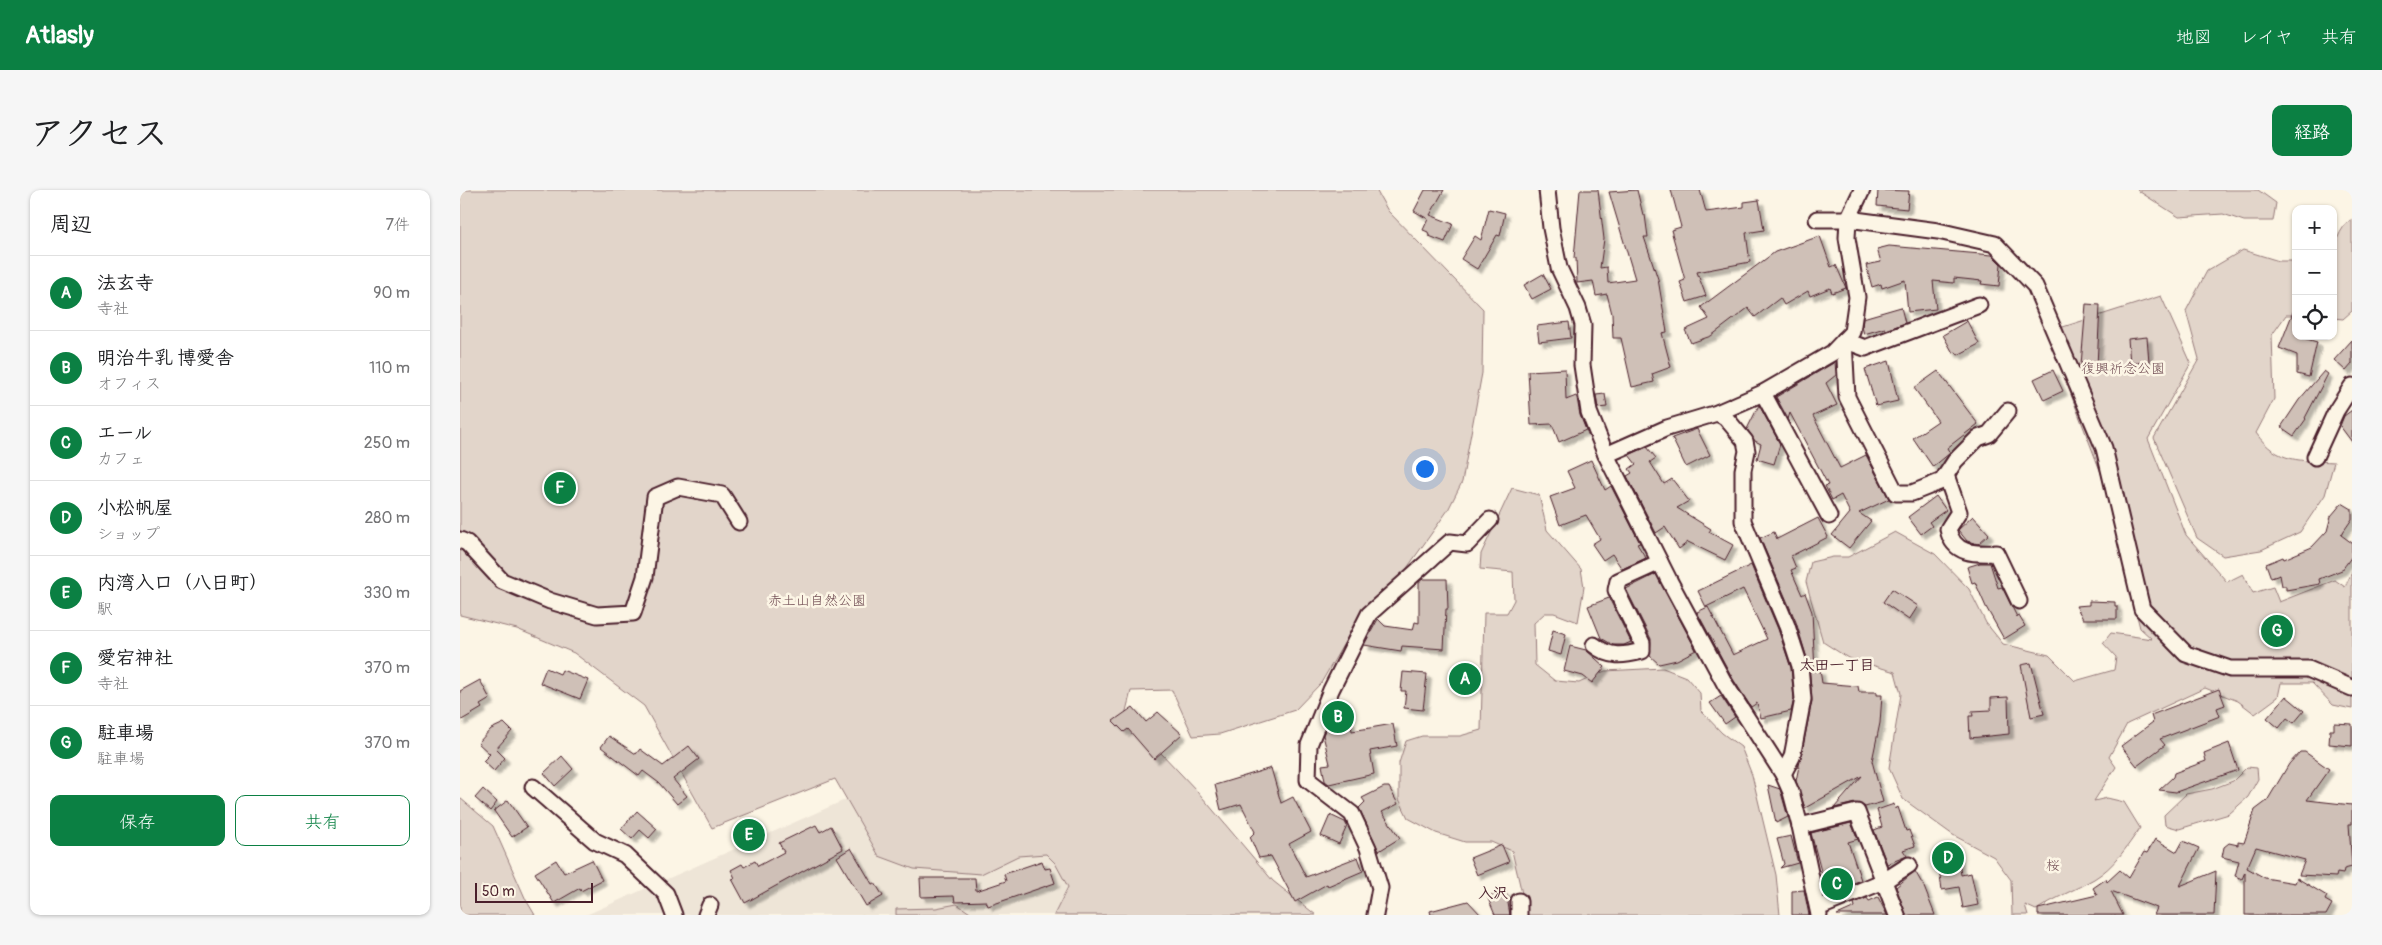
<!DOCTYPE html>
<html lang="ja">
<meta charset="utf-8">
<style>
body{margin:0;font-family:Pangolin,"Klee One",sans-serif;background:#f6f6f6;color:#202124}
.controls{position:absolute;right:15px;top:15px;display:grid;overflow:hidden;border-radius:10px;box-shadow:0 1px 4px #0004}
.controls button{width:45px;height:45px;display:grid;place-items:center;padding:0;border:0;border-bottom:1px solid #e0e0e0;background:#fff;color:#202124;font:25px sans-serif}
.scale{position:absolute;left:15px;bottom:12px;width:118px;box-sizing:border-box;padding-left:5px;border:2px solid #4a1f2b;border-top:0;font-size:14px;line-height:18px;white-space:nowrap;color:#4a1f2b;-webkit-text-stroke:4px #fcf5e5;paint-order:stroke}
.you{position:absolute;left:964px;top:278px;width:18px;height:18px;margin:-12px;border:4px solid #fff;border-radius:50%;background:#1a73e8;box-shadow:0 0 0 8px #1a73e833}
.badge{display:grid;place-items:center;width:32px;height:32px;border-radius:50%;background:#0b8043;color:#fff;font-size:16px;font-weight:700}
.pin{position:absolute;translate:-50% -50%;border:2px solid #fff;box-shadow:0 1px 5px #0006}
.list{margin:0;padding:0;list-style:none}
h2{display:flex;justify-content:space-between;align-items:center;height:65px;margin:0;padding:0 20px;font-size:21px}
h2 small{font-size:16px;font-weight:400;color:#757577}
.list li{display:grid;grid-template-columns:32px 1fr auto;gap:15px;align-items:center;box-sizing:border-box;height:75px;padding:0 20px;border-top:1px solid #e0e0e0}
.list b{display:block;font-size:19px;white-space:nowrap}
.list p{margin:0;font-size:16px;white-space:nowrap;color:#757577}
.list em{font-size:16px;font-style:normal;color:#757577}
.actions{display:flex;gap:10px;padding:15px 20px}
.actions a{flex:1;padding:11px 0;border:1px solid #0b8043;border-radius:10px;text-align:center;font-size:18px;color:#0b8043}
.actions .main{background:#0b8043;color:#fff}
.icon{flex:none;width:28px;height:28px;fill:none;stroke:currentColor;stroke-width:2;stroke-linecap:round;stroke-linejoin:round}
.map{position:relative;flex:none;width:1892px;height:725px;overflow:hidden;border-radius:10px}
header{display:flex;align-items:center;gap:30px;box-sizing:border-box;height:70px;padding:0 25px;background:#0b8043;color:#fff}
header strong{font-size:24px}
nav{display:flex;gap:28px;margin-inline-start:auto;font-size:18px}
.intro{display:flex;align-items:center;justify-content:space-between;box-sizing:border-box;height:120px;padding:0 30px}
h1{margin:0;font-size:35px}
.button{padding:12px 22px;border-radius:10px;background:#0b8043;color:#fff;font-size:18px;font-weight:700}
main{display:flex;gap:30px;padding:0 30px}
aside{flex:1;background:#fff;border-radius:10px;box-shadow:0 1px 4px #0004}
.map>svg:first-child{display:block}
.built{fill:#eee5d7}
.green{fill:#e2d5ca;stroke:#967a7a}
.building{fill:#cfc0b7;stroke:#4a1f2b;filter:url(#shadow)}
.lines{fill:none;stroke-linecap:round;stroke-linejoin:round}
.minor-casing{stroke:#4a1f2b;stroke-width:19}
.minor{stroke:#fcf5e5;stroke-width:15}
.labels{text-anchor:middle;dominant-baseline:central;stroke-width:5;stroke-linejoin:round;paint-order:stroke}
.park-label{font-size:14px;fill:#704c53;stroke:#fcf5e5}
.neighbourhood-label{font-size:15px;font-weight:bold;fill:#4a1f2b;stroke:#fcf5e5}
</style>
<header>
<strong>Atlasly</strong>
<nav><a>地図</a><a>レイヤ</a><a>共有</a></nav>
</header>
<div class="intro"><h1>アクセス</h1><a class="button">経路</a></div>
<main>
<aside>
<h2>周辺<small>7件</small></h2>
<ul class="list">
<li><span class="badge">A</span><div><b>法玄寺</b><p>寺社</p></div><em>90 m</em></li>
<li><span class="badge">B</span><div><b>明治牛乳 博愛舎</b><p>オフィス</p></div><em>110 m</em></li>
<li><span class="badge">C</span><div><b>エール</b><p>カフェ</p></div><em>250 m</em></li>
<li><span class="badge">D</span><div><b>小松帆屋</b><p>ショップ</p></div><em>280 m</em></li>
<li><span class="badge">E</span><div><b>内湾入口（八日町）</b><p>駅</p></div><em>330 m</em></li>
<li><span class="badge">F</span><div><b>愛宕神社</b><p>寺社</p></div><em>370 m</em></li>
<li><span class="badge">G</span><div><b>駐車場</b><p>駐車場</p></div><em>370 m</em></li>
</ul>
<div class="actions"><a class="main">保存</a><a>共有</a></div>
</aside>
<div class="map">
<svg width="1892" height="725" viewBox="0 0 1892 725">
<defs>
<filter id="shadow"><feDropShadow dx="4.5" dy="4.5" stdDeviation="1" flood-color="#0004"/></filter>
</defs>
<rect width="100%" height="100%" fill="#fcf5e5"/>
<filter id="ink" filterUnits="userSpaceOnUse"><feTurbulence type="fractalNoise" baseFrequency=".02" numOctaves="2"/><feDisplacementMap in="SourceGraphic" scale="10" xChannelSelector="R" yChannelSelector="G"/><feConvolveMatrix kernelMatrix="1 2 1 2 8 2 1 2 1" color-interpolation-filters="sRGB"/></filter>
<g filter="url(#ink)">
<!-- built -->
<path class="built" d="M387 609 419 666 454 679 521 684 558 666 586 664 595 673 608 697 594 725H126Z"/>
<!-- green -->
<g class="green">
<path d="M0 0H916L928 21 1023 119 1022 183 1002 292 988 320 940 388 890 443 861 493 835 520 760 544 733 546 712 500 671 501 665 525 737 601 813 691 856 725H594L608 697 595 673 586 664 558 666 521 684 454 679 419 666 375 589 252 638 184 516 114 463 57 439 0 425Z"/>
<path d="M1677 0H1798L1816 13 1813 31H1784L1763 24 1719 27Z"/>
<path d="M1892 29V121L1883 129 1873 128C1873 99 1865 47 1892 29Z"/>
<path d="M1783 60 1819 71H1836V125H1826L1812 145 1814 209 1796 243C1818 274 1840 270 1874 272L1865 305 1840 342 1801 360 1763 366 1737 348 1694 248 1739 169 1726 121 1747 81Z"/>
<path d="M1701 106 1731 173 1688 249 1726 345 1767 392 1783 384 1793 403 1813 397 1819 412 1875 390 1885 397 1892 382V519L1873 515 1852 493H1821L1818 507 1795 524 1778 511 1745 498 1667 534 1649 567 1656 577 1634 611 1647 608 1664 612 1680 638C1667 657 1654 677 1634 689 1615 700 1594 708 1576 720L1565 715 1568 725H1552L1551 690 1534 667 1493 645 1443 609 1429 578 1441 504 1435 482 1388 468 1363 452 1346 392 1351 372 1373 367H1388L1435 342 1475 364 1509 399 1526 433 1543 454 1589 465 1615 491 1654 480 1656 467 1643 453 1651 443 1692 449 1680 438 1641 283 1587 142Z"/>
<path d="M1052 298 1079 305 1087 340 1121 379 1124 397 1118 432 1094 423H1085L1074 433 1075 475 1095 491 1119 493 1145 481 1203 478 1226 487 1240 503 1241 521 1262 543 1281 557 1292 585 1316 685 1320 725H1067L1052 661 1031 652H1005L976 643 948 628 939 609V573L946 551 962 546H1000L1021 540 1024 423H1047L1054 410 1053 382 1020 379 1021 364Z"/>
<path d="M1787 577 1797 578 1798 589 1788 607 1769 624 1719 639 1705 635 1704 625 1726 604 1752 599 1773 591Z"/>
<path d="M0 608 33 636 66 710 75 725H0Z"/>
<path d="M497 714 513 725H436V719L476 718Z"/>
</g>
<!-- building -->
<g class="building">
<path d="M965 0H984L970 25 993 34 985 52 969 46 968 42 963 40 968 29 954 21Z"/>
<path d="M1120 0H1138L1144 49 1140 78 1147 77 1148 93 1175 89 1149 2 1177 0 1183 25H1185L1188 47H1184L1198 89 1207 142 1202 143 1211 177 1192 184 1194 192 1172 197 1161 148H1153L1152 124 1147 104 1136 106 1133 91 1117 93 1116 68H1114Z"/>
<path d="M1211 0H1240L1246 22 1284 17V12L1299 10 1304 40 1286 43 1290 72 1237 82 1246 106 1227 112 1220 92 1225 90 1211 40 1221 37Z"/>
<path d="M1418 0 1449 1 1447 19 1417 16Z"/>
<path d="M1029 19 1045 23 1040 46 1037 45 1017 79 1001 69 1015 46 1021 50Z"/>
<path d="M1360 46 1371 77 1376 75 1386 98 1372 103 1370 98 1350 106 1348 101 1324 115 1320 108 1295 127 1288 118 1251 146 1231 153 1225 140 1249 129 1241 117 1315 62Z"/>
<path d="M1429 56 1532 65 1541 74 1539 96 1521 94 1522 91 1494 88V93L1473 91 1476 119 1448 122 1445 90 1422 98 1421 94 1412 97 1406 75 1421 72 1417 59Z"/>
<path d="M1083 84 1091 99 1072 109 1064 95Z"/>
<path d="M1626 114 1640 115 1637 176 1621 175Z"/>
<path d="M1441 117 1445 133 1426 140 1425 138 1404 144 1402 137 1403 128Z"/>
<path d="M1835 117 1836 146 1857 152 1849 187 1837 184V165L1819 158Z"/>
<path d="M1507 131 1519 154 1498 165 1496 162 1493 163 1483 145Z"/>
<path d="M1109 132 1111 148 1079 152 1077 136Z"/>
<path d="M1687 147 1689 172 1670 173 1668 149Z"/>
<path d="M1892 150V174L1886 181 1874 170Z"/>
<path d="M1429 171 1438 211 1416 216 1405 179Z"/>
<path d="M1375 172 1376 185 1366 193 1377 215 1353 226 1380 278 1406 265 1429 309 1399 323 1411 331 1389 358 1372 345 1390 323 1381 305 1372 310 1365 296 1368 295 1330 223 1328 229 1316 207Z"/>
<path d="M1105 179 1106 210 1116 206 1117 208 1120 225 1126 240 1099 252 1092 234 1071 235 1068 181Z"/>
<path d="M1593 180 1603 201 1584 210 1574 189Z"/>
<path d="M1478 181 1518 234 1487 258 1490 263 1473 277 1453 248 1478 231 1454 198Z"/>
<path d="M1864 181 1868 184 1845 228 1846 229 1834 246 1821 237 1839 210Z"/>
<path d="M1145 204 1147 217 1138 218 1136 205Z"/>
<path d="M1299 215 1320 254 1314 274 1297 269 1301 254 1295 251 1287 239Z"/>
<path d="M1892 220V252L1880 236 1884 226Z"/>
<path d="M1237 239 1250 265 1226 277 1212 248Z"/>
<path d="M1187 257 1196 268 1190 272 1204 294 1212 289 1229 311 1217 318 1251 339 1249 342 1273 355 1265 370 1228 352 1219 359 1205 337 1196 343 1167 286 1172 283 1169 279 1176 274 1169 265Z"/>
<path d="M1131 270 1145 300 1151 296 1180 353 1177 354 1186 368 1162 379 1152 364 1143 370 1132 354 1140 349 1126 325 1100 335 1090 307 1115 298 1107 281Z"/>
<path d="M1476 306 1486 320 1469 332 1472 336 1461 344 1448 327Z"/>
<path d="M1882 313 1892 319V329L1881 345 1892 353V366L1882 380 1859 389 1860 394 1826 400V396H1822L1820 385 1811 388 1806 374 1823 367 1824 369 1852 357 1867 341 1871 326Z"/>
<path d="M1513 326 1529 344 1518 354 1507 351 1498 340Z"/>
<path d="M1358 328 1368 347 1331 366 1336 378 1331 380 1342 405 1345 403 1352 422 1355 481 1360 480 1362 493 1398 496 1399 502H1417V505H1422L1420 533 1412 571 1423 612 1405 617 1395 613 1374 618 1402 586 1345 618 1336 591 1352 511 1349 475 1336 432 1300 348 1314 342 1317 349Z"/>
<path d="M1520 373H1530L1538 398 1542 397 1557 427 1559 426 1565 436 1544 449 1526 417 1515 392 1512 393 1507 377Z"/>
<path d="M1291 375 1318 439 1331 478 1334 509 1331 521 1301 528 1297 513 1291 517 1273 489 1237 422 1248 417 1273 465 1307 449 1283 399 1246 417 1238 401Z"/>
<path d="M1196 384 1236 460 1217 470 1199 474 1190 466 1191 449 1166 399Z"/>
<path d="M963 389H987L988 419H986L984 459 942 456 941 461 904 455 918 429 925 436 953 440 955 432 959 433V392Z"/>
<path d="M1432 399 1458 416 1449 430 1423 412Z"/>
<path d="M1149 408 1171 452 1164 455H1153L1141 448 1128 416Z"/>
<path d="M1629 411 1655 412V416H1657V429H1623L1616 416 1629 415Z"/>
<path d="M1093 440 1106 444 1101 465 1088 461Z"/>
<path d="M1110 456 1126 460 1145 477 1132 493 1123 486 1104 481Z"/>
<path d="M1571 473 1584 524 1571 527 1561 475Z"/>
<path d="M86 478 100 484 102 480 128 490 120 509 80 493Z"/>
<path d="M943 482 967 484 963 520 944 518 946 501H941Z"/>
<path d="M20 490 30 509 20 515 22 518 0 531V501Z"/>
<path d="M1759 499 1765 515 1757 518 1760 526 1700 549 1705 555 1677 576 1661 556 1693 532 1691 525Z"/>
<path d="M1261 506 1275 527 1265 534 1250 513Z"/>
<path d="M1826 506 1844 521 1834 533 1827 528 1819 538 1807 528Z"/>
<path d="M1548 507 1549 544 1510 548 1509 526H1513L1512 521 1531 520V508Z"/>
<path d="M673 517 686 532 698 522 722 544 694 569 668 539 664 542 653 531Z"/>
<path d="M890 530 892 541 933 534 937 556 910 561 914 584 869 594 865 591 862 575 870 574 863 545 867 535Z"/>
<path d="M44 533 52 541 36 559 45 568 34 581 23 571 30 564 18 553 31 539Z"/>
<path d="M1874 533 1892 534V556L1869 554 1870 540H1874Z"/>
<path d="M149 546 176 564 180 559 203 576 229 556 239 569 213 589 227 606 217 614 199 593 183 581 179 586 141 557Z"/>
<path d="M1769 553 1778 580 1716 602 1699 600 1713 587 1714 583 1746 571 1744 563Z"/>
<path d="M1840 562H1845L1869 579 1847 610 1892 615V634H1889L1892 677 1884 679 1883 684 1877 683 1876 687 1839 685 1845 670 1796 657 1787 678 1805 688 1835 693 1837 688 1867 706 1865 710 1872 714 1866 725H1785V682L1782 689 1775 686 1779 671 1762 667 1764 657 1769 653 1778 655V652L1784 653 1795 620 1807 611 1829 574Z"/>
<path d="M102 566 113 579 95 596 84 583Z"/>
<path d="M811 578 821 613 833 607 851 642 829 654 846 687 898 667 903 681 868 696 867 694 835 712 811 666 799 668 790 647 795 642 781 614 761 620 755 595Z"/>
<path d="M1308 595 1320 599 1328 627 1316 633Z"/>
<path d="M924 597H929L938 614 922 622 940 648 919 661 899 618 905 612 902 608Z"/>
<path d="M23 599 37 612 30 621 15 608Z"/>
<path d="M48 610 67 637 52 647 34 621Z"/>
<path d="M1434 614 1435 619 1438 617 1446 641 1449 640 1455 656 1443 660 1447 666 1427 674 1414 640 1422 637 1417 620Z"/>
<path d="M177 621 197 639 189 648 180 640 172 649 161 639Z"/>
<path d="M870 625 885 632 887 636 879 654 861 646Z"/>
<path d="M1391 633 1398 649 1388 652 1401 690 1367 704 1351 643Z"/>
<path d="M356 635 360 642 371 636 383 659 285 713 272 689 275 688 271 680 282 674 284 677 295 671 298 676 324 662 319 653Z"/>
<path d="M1331 646 1338 673 1320 678 1324 674 1317 649Z"/>
<path d="M1695 649 1717 662 1723 651 1739 658 1720 696 1756 681 1754 725H1694L1697 718 1651 701 1663 725H1578V719L1637 705 1633 698 1646 689 1647 692 1660 680 1669 688 1684 662 1687 663Z"/>
<path d="M1042 655 1049 672 1017 685 1010 668Z"/>
<path d="M391 658 412 694 415 693 423 706 406 716 377 667Z"/>
<path d="M1497 658 1501 685 1511 683 1518 715 1503 718 1499 697 1482 700 1477 664 1481 661Z"/>
<path d="M96 670 104 683 132 670 142 690 121 701 120 698 94 713 75 683Z"/>
<path d="M582 671 585 679 590 678 595 693 528 716 526 711 495 712 494 706 461 707 460 688H515L516 701 546 691 544 684Z"/>
<path d="M1455 681 1464 697 1475 725H1446L1436 697Z"/>
<path d="M1344 700 1349 725H1332V701Z"/>
<path d="M1046 701 1050 725H1035L1027 706Z"/>
<path d="M1418 707 1427 725H1377L1395 717 1394 713 1407 708 1409 711Z"/>
<path d="M1008 711 1021 725H971L970 721Z"/>
</g>
<g class="lines">
<defs>
<g id="minor">
<path d="M1087 0 1091 38 1099 78 1118 118 1123 135 1122 175 1129 222 1146 265 1210 392 1265 494 1323 584 1331 602 1340 636 1359 725"/>
<path d="M1357 29H1388L1478 41 1535 54 1575 96 1644 258 1682 419 1726 464 1770 479H1848L1892 498"/>
<path d="M1519 115 1405 158 1384 150 1387 207 1436 303H1452L1482 291 1495 271 1518 248 1529 244 1548 221"/>
<path d="M1303 203 1369 326"/>
<path d="M1257 223 1265 227 1285 251 1287 261 1283 280V331L1327 436 1340 476 1343 509 1332 567 1323 584"/>
<path d="M1146 265 1207 238 1257 223 1303 203 1372 163 1392 142 1397 107 1387 48 1388 29 1402 0"/>
<path d="M1855 267 1876 221 1892 196"/>
<path d="M1486 285 1499 322 1488 339C1493 365 1515 364 1536 363L1559 411"/>
<path d="M0 350 7 353 42 391 90 411 137 425 173 423 185 387 195 307 218 297 262 305 279 332"/>
<path d="M1134 455C1150 468 1163 466 1182 461V453L1156 400 1158 391 1200 372"/>
<path d="M73 597 135 651 165 665 206 704 214 725"/>
<path d="M1340 636 1397 622 1437 725"/>
<path d="M1059 711V725"/>
<path d="M1358 718 1424 691 1449 675"/>
<path d="M246 725 250 715"/>
<path d="M915 725 920 698 908 658 892 624 848 590 849 555 871 500 909 424 990 352 1007 354 1030 330"/>
</g>
</defs>
<!-- minor casing -->
<use href="#minor" class="minor-casing"/>
<!-- minor -->
<use href="#minor" class="minor"/>
</g>
</g>
<g class="labels">
<!-- park labels -->
<g class="park-label">
<text x="1663" y="178">復興祈念公園</text>
<text x="357" y="410">赤土山自然公園</text>
<text x="1593" y="675">桜</text>
</g>
<!-- neighbourhood labels -->
<g class="neighbourhood-label">
<text x="1377" y="475">太田一丁目</text>
<text x="1033" y="703">入沢</text>
</g>
</g>
</svg>
<div class="controls">
<button>+</button>
<button>−</button>
<button><svg class="icon" aria-label="locate" viewBox="0 0 24 24"><circle cx="12" cy="12" r="6"/><path d="M12 2v4M12 18v4M2 12h4M18 12h4"/></svg></button>
</div>
<div class="scale">50 m</div>
<div class="you"></div>
<div class="pin badge" style="left:1005px;top:489px">A</div>
<div class="pin badge" style="left:878px;top:527px">B</div>
<div class="pin badge" style="left:1377px;top:694px">C</div>
<div class="pin badge" style="left:1488px;top:668px">D</div>
<div class="pin badge" style="left:289px;top:645px">E</div>
<div class="pin badge" style="left:100px;top:298px">F</div>
<div class="pin badge" style="left:1817px;top:441px">G</div>
</div>
</main>
